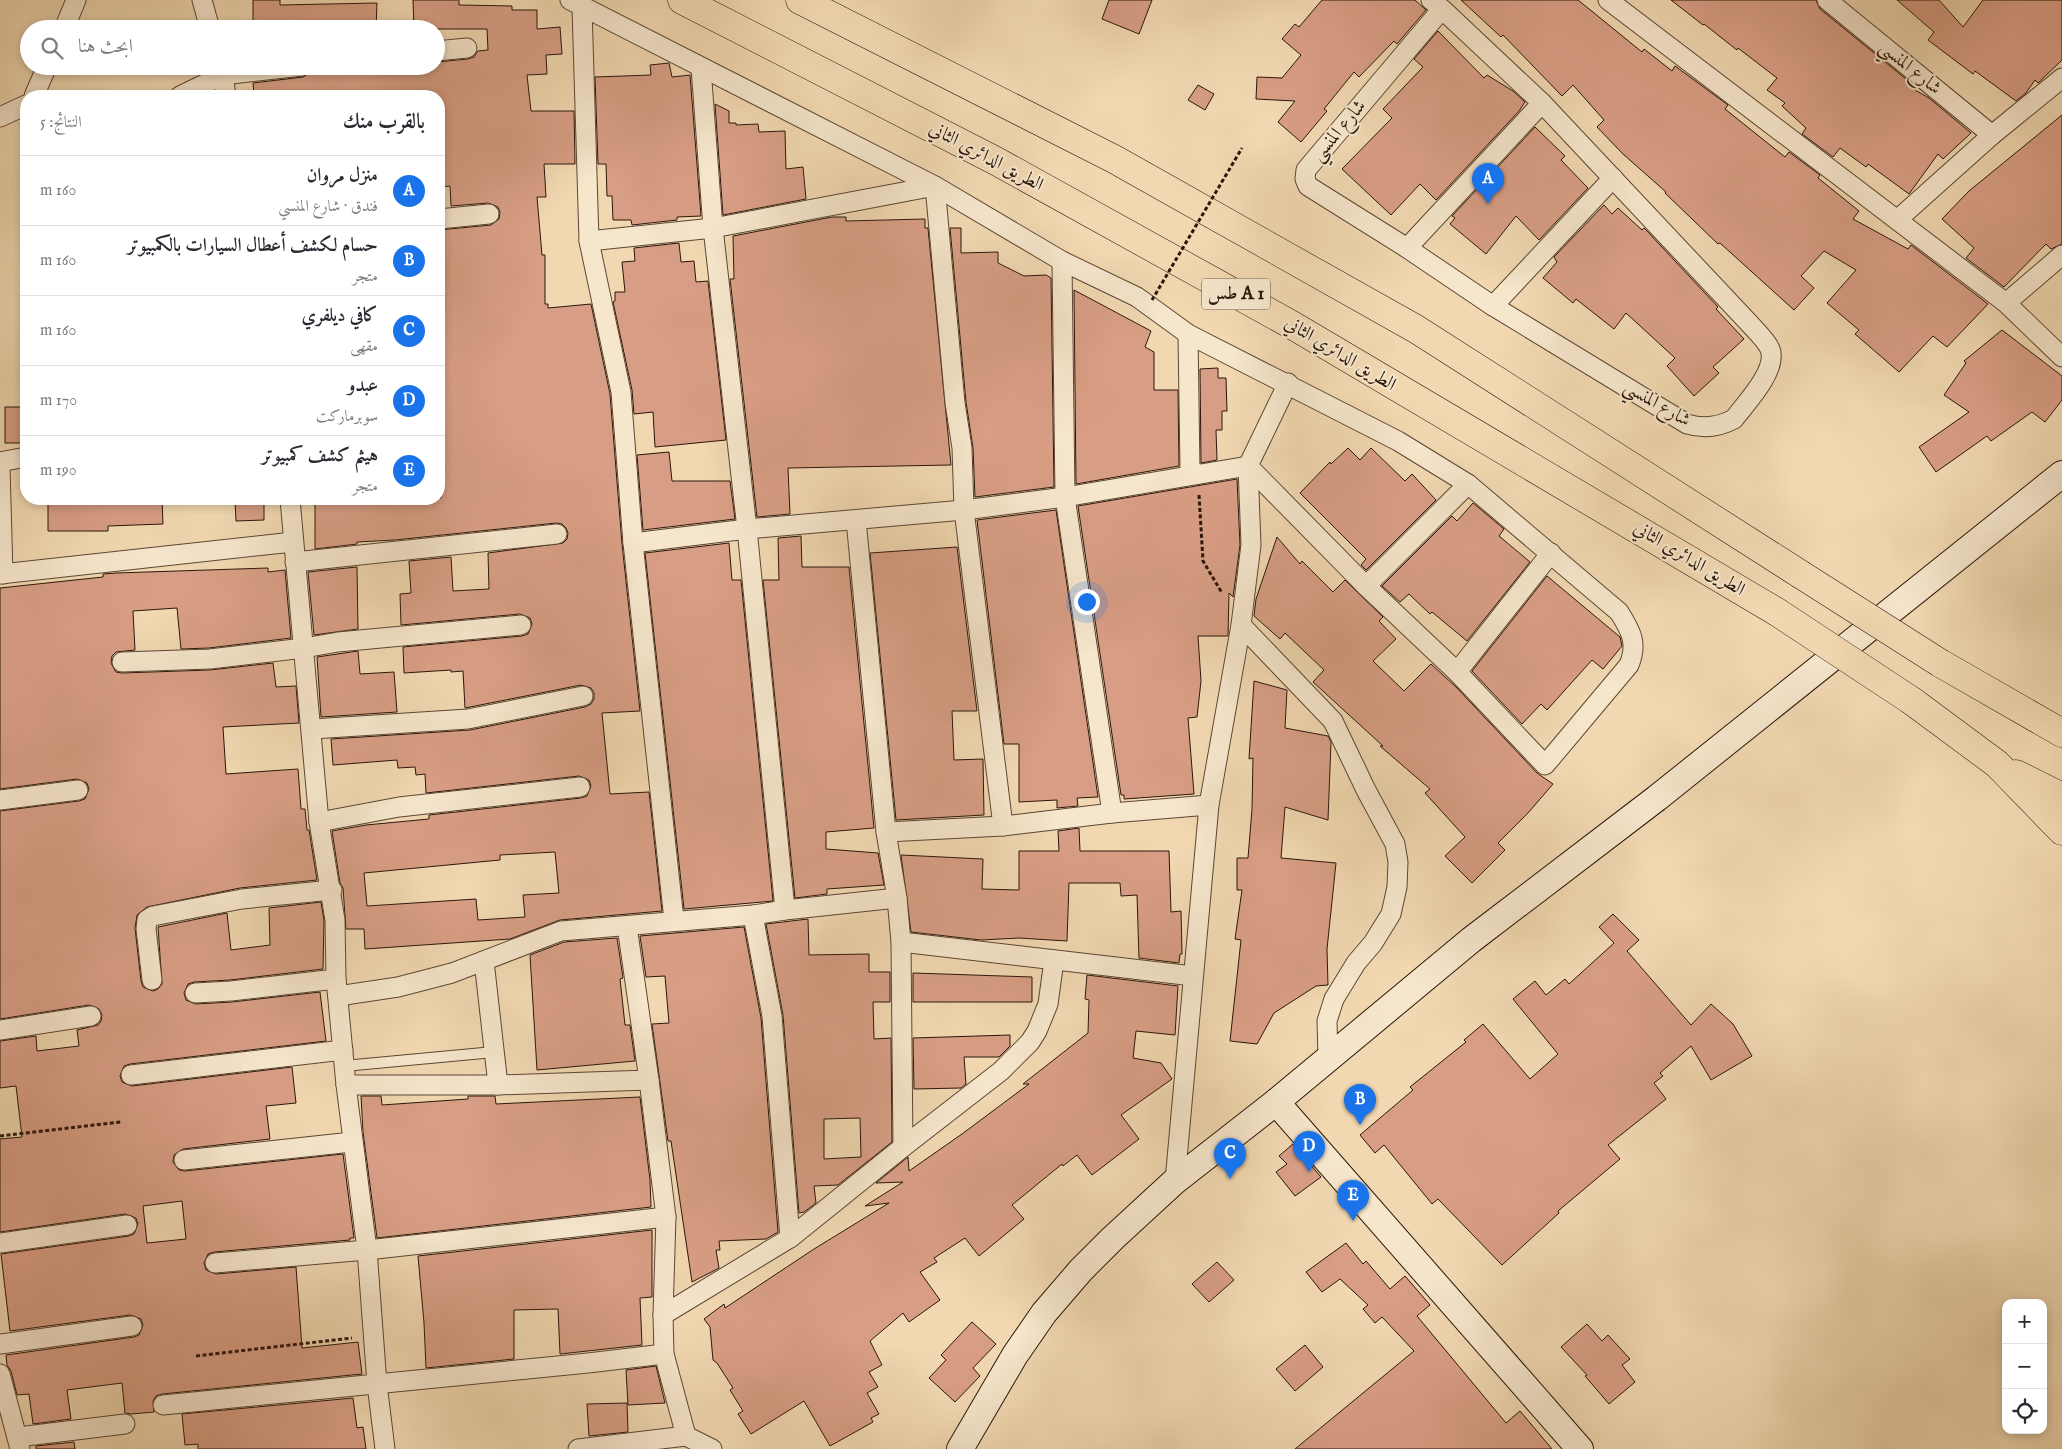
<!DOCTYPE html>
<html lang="ar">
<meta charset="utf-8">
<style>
body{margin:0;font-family:"IM FELL English",Amiri,serif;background:#f7f7f7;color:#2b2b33;direction:rtl}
.controls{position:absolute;right:15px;bottom:15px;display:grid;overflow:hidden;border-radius:10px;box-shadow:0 2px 8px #0003}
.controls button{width:45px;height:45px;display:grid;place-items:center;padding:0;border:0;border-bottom:1px solid #e1e1e2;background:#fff;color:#2b2b33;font:25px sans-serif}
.you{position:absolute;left:1086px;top:601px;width:18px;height:18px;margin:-12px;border:4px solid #fff;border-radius:50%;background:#1a73e8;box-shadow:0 0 0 8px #1a73e833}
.badge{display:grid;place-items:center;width:32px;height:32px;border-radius:50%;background:#1a73e8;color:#fff;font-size:16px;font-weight:700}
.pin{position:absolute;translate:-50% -41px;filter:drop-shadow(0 1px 2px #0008)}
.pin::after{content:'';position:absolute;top:26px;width:18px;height:15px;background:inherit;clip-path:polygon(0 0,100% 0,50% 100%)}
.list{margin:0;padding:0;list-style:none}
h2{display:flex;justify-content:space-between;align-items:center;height:65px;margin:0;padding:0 20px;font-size:21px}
h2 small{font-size:16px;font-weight:400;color:#7c7c81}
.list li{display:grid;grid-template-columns:32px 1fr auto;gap:15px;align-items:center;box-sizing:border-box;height:70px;padding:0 20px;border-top:1px solid #e1e1e2}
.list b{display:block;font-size:19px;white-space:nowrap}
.list p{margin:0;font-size:16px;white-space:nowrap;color:#7c7c81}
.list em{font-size:16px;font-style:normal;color:#7c7c81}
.icon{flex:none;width:28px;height:28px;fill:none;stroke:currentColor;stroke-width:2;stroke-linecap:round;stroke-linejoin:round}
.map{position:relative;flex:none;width:2062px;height:1449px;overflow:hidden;direction:ltr}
.search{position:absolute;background:#fff;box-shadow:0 2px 8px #0003;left:20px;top:20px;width:425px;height:55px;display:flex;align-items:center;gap:12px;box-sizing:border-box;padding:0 18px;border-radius:28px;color:#7c7c81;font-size:19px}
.panel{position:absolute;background:#fff;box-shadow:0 2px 8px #0003;left:20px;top:90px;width:425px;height:415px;border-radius:20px;direction:rtl}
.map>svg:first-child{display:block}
.building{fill:#d89e85;stroke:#2b160a;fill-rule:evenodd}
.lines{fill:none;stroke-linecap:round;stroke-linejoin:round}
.lane-casing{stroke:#5c4634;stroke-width:12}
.street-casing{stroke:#5c4634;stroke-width:21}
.secondary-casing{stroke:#2b160a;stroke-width:28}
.highway-casing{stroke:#2b160a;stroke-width:29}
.path{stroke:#2b160a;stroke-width:3;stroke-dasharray:4 2.5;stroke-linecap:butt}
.lane{stroke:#f6e6cc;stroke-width:10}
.street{stroke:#f6e6cc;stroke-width:19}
.secondary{stroke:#f6e6cc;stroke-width:26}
.highway{stroke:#f1d8b1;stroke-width:28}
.highway-bridge-casing{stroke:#2b160a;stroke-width:29;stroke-linecap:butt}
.path-bridge{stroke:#2b160a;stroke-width:3;stroke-dasharray:4 2.5;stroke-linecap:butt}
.highway-bridge{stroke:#f1d8b1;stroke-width:28}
.labels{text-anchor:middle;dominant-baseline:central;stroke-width:4;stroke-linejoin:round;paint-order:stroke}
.shield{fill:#f6e6cc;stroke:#685444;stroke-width:1}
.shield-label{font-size:18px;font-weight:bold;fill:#2b160a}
.street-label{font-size:19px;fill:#2b160a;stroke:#f6e6cc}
</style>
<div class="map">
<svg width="2062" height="1449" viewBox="0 0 2062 1449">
<rect width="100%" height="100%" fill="#f1d8b1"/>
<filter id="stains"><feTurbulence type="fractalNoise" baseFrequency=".004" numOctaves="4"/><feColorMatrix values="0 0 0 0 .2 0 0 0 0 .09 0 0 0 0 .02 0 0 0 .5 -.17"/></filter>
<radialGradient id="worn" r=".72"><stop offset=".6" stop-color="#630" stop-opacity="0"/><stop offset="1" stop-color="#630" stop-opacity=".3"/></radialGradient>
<!-- building -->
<g class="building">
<path d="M253 0H280V5L377 3 376 29H253Z"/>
<path d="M413 0H459V5L512 6V10H537V29L560 27 562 54 546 55 547 74 527 75 531 111H574L575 164H544L546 197H537L542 255H545V304H548V308L591 304 610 394 622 544 640 711 602 713 610 794 649 792 662 911 560 920 510 939 365 949 364 929H346L343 888 340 883 332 831 366 825 429 819V815L581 798 587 796 591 786 589 780 579 776 426 793 425 774 416 775 415 767 398 768 397 760 333 765 331 739 470 730 585 707 591 704 594 699V693L591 688 581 685 465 708 463 671 451 672V670L404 673 403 647 522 636 528 634 532 624 530 618 520 614 401 625 400 594 411 593 409 561 451 557 453 591 489 589 488 553 563 543 567 539 568 533 566 528 562 524 556 523 395 540 357 542V544L315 549V499L441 498V460H439V230L491 225 499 219 500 212 498 207 488 203 451 206 450 186 439 187V96H254L253 83 303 77 312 71 352 66H437V62L468 59 474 57 478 51 488 50 487 29H414ZM555 852 559 893 523 895 525 917 478 920 476 899 367 906 364 873 500 860V855Z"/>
<path d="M1109 0H1152L1139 34 1102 19Z"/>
<path d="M1322 0H1415L1426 10 1397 44 1394 41 1359 77 1354 72 1324 109 1327 111 1301 142 1278 122 1295 101 1256 99 1257 77 1282 78 1301 55 1282 39 1295 24 1299 27Z"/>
<path d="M1461 0H1578L1642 52 1644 49 1672 71 1675 66 1728 105 1725 109 1785 157 1789 152 1820 175 1818 178 1859 211 1853 219 1908 249 1911 245 1988 304 1947 347 1933 336 1899 372 1855 334 1859 330 1827 303 1856 270 1824 251 1801 276 1814 288 1794 310 1720 243 1718 244 1665 193 1666 192 1623 154 1597 127 1604 120 1573 85 1562 96 1503 35 1501 37Z"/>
<path d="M1671 0H1816L1820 9 1917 88 1915 90 1929 98 1971 133 1943 159 1938 154 1909 194 1868 164 1866 167 1840 148 1833 157 1802 134 1806 128 1782 106 1785 103 1767 90 1777 78 1738 48 1737 50 1704 24 1703 25Z"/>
<path d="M1897 0H1939L1963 27 1983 0H2062V60L2038 83 2035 80 2026 93 2016 101 1975 71 1973 74 1928 40 1934 32Z"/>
<path d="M1438 31 1484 78 1487 75 1513 91 1525 102 1519 111 1436 200 1420 184 1391 215 1342 169 1392 118 1383 109 1423 67 1414 59Z"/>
<path d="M669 63 672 77 690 75 701 216 677 217V220L632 225 631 220H613L612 196H607L606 164H598L595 77 651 75 650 65Z"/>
<path d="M1198 85 1214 94 1205 110 1188 100Z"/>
<path d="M715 104 729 111V123H736V125L758 124 759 132 785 131 786 169 803 167 806 199 723 215Z"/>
<path d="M2062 115V244L2051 249 2046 244 2004 287 1966 258 1974 248 1942 219 1969 191Z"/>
<path d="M1535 127 1565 156 1561 160 1588 188 1539 240 1516 216 1486 254 1450 224 1455 218 1452 216Z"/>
<path d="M1604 205 1612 214 1618 208 1642 230 1644 228 1646 230 1718 307 1716 309 1744 339 1713 367 1719 373 1694 396 1667 366 1675 358 1626 313 1614 329 1576 299 1573 303 1543 278 1557 262 1554 257Z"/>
<path d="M832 217H846V221L925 219V228H928L951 465 788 468 790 514 757 517 730 279H734L733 236Z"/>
<path d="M950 228H961V253L998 252V263L1024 276 1046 275 1051 278 1054 487 975 497 973 448 966 402Z"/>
<path d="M679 243 681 262 694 261 696 282 708 281 726 440 655 447 653 412 634 414 632 390 613 302 615 301V292H625L622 262 635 261 634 248Z"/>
<path d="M1074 290 1151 331 1145 347 1154 352V390H1178L1179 466 1076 484Z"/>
<path d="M2002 330 2062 376V400L2045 422 2032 412 1991 441 1987 436 1936 472 1919 447 1969 412 1944 395 1966 363 1964 361Z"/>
<path d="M1218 368V378H1226L1227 411H1222V430H1216L1217 460 1201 463 1200 369Z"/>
<rect x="5" y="407" width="21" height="36"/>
<path d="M1348 448 1360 460 1371 448 1405 481 1412 474 1436 500 1366 570 1361 565 1366 559 1300 493 1330 462 1331 464Z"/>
<path d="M669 452 672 481H730L735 519 643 530 637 455Z"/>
<path d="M1237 479 1240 545 1233 597 1229 593 1228 636H1198L1201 681 1197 717 1188 718 1194 794 1124 799V795H1121L1078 506Z"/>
<path d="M48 499H162L163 524 108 526V531H48Z"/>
<path d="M235 499H264V520L236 521Z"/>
<path d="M1473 503 1504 529 1499 536 1530 562 1467 641 1432 612 1430 614 1409 594 1400 602 1382 586 1452 516 1457 521Z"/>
<path d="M1056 510 1098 797 1077 798 1078 806 1057 808V800L1019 802V744H1004L977 520Z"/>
<path d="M801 536 802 567H849L874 828 826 832V849L878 853 884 885 827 889V894L795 898 763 580H779L778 538Z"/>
<path d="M1277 537 1300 564 1302 561 1333 592 1345 580 1383 617 1379 621 1396 639 1373 661 1404 691 1431 664 1457 688 1537 773 1553 784 1528 813 1498 843 1505 850 1472 883 1445 856 1465 837 1425 793 1430 789 1380 746H1383L1313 682 1324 670 1285 633 1280 639 1254 616 1256 599Z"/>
<path d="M729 543 732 580H741L773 901 684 909 645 553Z"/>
<path d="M957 547 977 711H952L954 760 983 759 984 815 896 820 870 553Z"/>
<path d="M357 567 358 629 314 635 308 572Z"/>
<path d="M268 568V572L285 570 291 638 209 648 181 649 177 608 133 611 135 650 116 652 112 656 111 663 116 672 122 673 210 670 273 663 276 687 296 686 299 723 223 727 226 774 298 769 301 809H305L307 830H309L317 880 240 888 147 907 137 915 135 928 141 981 143 987 153 991 158 989 162 984 158 927 227 913 231 950 270 945 269 908 321 902 324 921 323 969 230 980 194 982 188 984 184 993 186 1000 196 1004 232 1002 320 992 326 1041 130 1064 124 1066 120 1076 122 1082 132 1086 292 1067 296 1103 266 1106 270 1139 183 1149 174 1155 173 1162 179 1170 185 1171 343 1154 354 1238H350V1240L214 1252 208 1254 204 1263 206 1270 216 1274 296 1267 302 1348 358 1342 362 1374 162 1394 156 1396 153 1401 154 1412 131 1414 125 1413 122 1383 67 1390 71 1419 33 1424 29 1394 17 1395 11 1371 7 1365 6 1355 134 1337 139 1335 143 1325 141 1319 130 1315 10 1331 1 1254 129 1236 134 1234 138 1224 136 1218 125 1214 0 1232V1139L22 1137 16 1086 0 1088V1041L36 1036 37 1051 79 1046 77 1030 98 1025 101 1021 102 1015 99 1009 89 1005 0 1019V811L79 801 85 799 89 789 87 783 77 779 0 789V588L103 577V574L116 573ZM182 1201 186 1239 147 1243 143 1206Z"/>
<path d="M1547 576 1620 637 1622 646 1603 669 1592 660 1547 710 1541 704 1522 724 1472 671Z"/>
<path d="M358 651 360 674 394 672 397 712 321 717 317 657Z"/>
<path d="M1254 681 1287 690 1285 728 1328 736 1331 742 1328 820 1285 807 1281 858 1336 863 1327 949 1328 985 1316 986 1274 1013 1257 1044 1230 1041 1241 940 1235 939 1242 890H1237V858H1248L1252 809 1253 758 1249 759Z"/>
<path d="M1079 828 1080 851H1169L1171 912 1181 911 1182 954H1180L1179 963 1139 958 1137 895 1121 896 1120 883H1069L1067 941 1019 938 981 940 911 932 901 855 983 859 982 889 1019 890V851H1059L1058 831Z"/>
<path d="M1613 914 1639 940 1627 951 1691 1025 1711 1004 1733 1024 1752 1056 1711 1080 1691 1046 1660 1073 1663 1076 1654 1083 1666 1099 1608 1145 1620 1159 1558 1211 1559 1213 1502 1265 1438 1199 1432 1204 1384 1145 1375 1153 1360 1135 1413 1090 1410 1087 1466 1042 1464 1040 1483 1024 1530 1079 1558 1054 1513 999 1535 981 1546 995 1565 979 1569 984 1614 943 1599 927Z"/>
<path d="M808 919 809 955 869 954V972H890V1002H873L874 1039 891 1038 892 1142 838 1185 814 1186 816 1203 804 1212 799 1213 783 1015 766 924ZM860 1118 861 1157 824 1159V1119Z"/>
<path d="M744 927 761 1018 778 1232 766 1239 719 1241 720 1250H716L719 1268 692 1282 671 1141H668L652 1024 669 1023 665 976 646 977 640 936Z"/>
<path d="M617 938 623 978 620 979 625 1025H630L635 1061 537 1070 530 955 564 942Z"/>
<path d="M913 973 1032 977V1002H913Z"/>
<path d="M1087 975 1178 986 1175 1035 1136 1031 1133 1058 1161 1063 1172 1079 1121 1115 1139 1139 1092 1175 1077 1155 1063 1166 1062 1164 1012 1205 1024 1219 979 1256 965 1238 934 1258 937 1262 920 1272 940 1300 909 1322 903 1313 870 1341 882 1365 869 1372 878 1387 867 1393 879 1414 871 1418 873 1422 830 1446 804 1401 751 1434 738 1414 743 1411 730 1390 733 1388 717 1363 713 1360 710 1327 704 1319 724 1304 725 1308 814 1249 889 1203 865 1206 903 1182 876 1183 908 1157 909 1171 962 1134 1029 1084H1023L1088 1033 1089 1000 1085 999Z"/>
<path d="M1010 1035V1046L999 1057H964L966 1084 961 1088 914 1089 913 1038Z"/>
<path d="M361 1096H381L382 1105 468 1099V1096H495L496 1104 640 1097 650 1180 651 1207 377 1238 363 1132Z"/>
<path d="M1293 1144 1321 1177 1295 1196 1276 1172 1287 1164 1279 1156Z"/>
<path d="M652 1230V1297L640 1298 642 1345 560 1354 558 1309 514 1310V1359L426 1368 424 1323 418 1256Z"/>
<path d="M1346 1243 1363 1264 1366 1261 1390 1289 1405 1276 1430 1305 1417 1316 1506 1423 1520 1411 1552 1449H1295L1414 1351 1382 1317 1375 1323 1363 1309 1368 1305 1340 1279 1322 1292 1306 1272Z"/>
<path d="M1217 1262 1234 1280 1209 1302 1192 1284Z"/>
<path d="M972 1322 996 1344 973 1368 980 1376 955 1402 929 1378 946 1360 941 1355Z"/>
<path d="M1587 1324 1602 1341 1608 1335 1630 1359 1622 1365 1635 1382 1609 1404 1585 1376 1587 1375 1561 1347Z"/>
<path d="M1305 1345 1323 1367 1295 1391 1276 1369Z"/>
<path d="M656 1366 665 1403 628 1405 626 1370Z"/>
<path d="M353 1398 357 1428 363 1427 366 1449H198V1444L185 1445 182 1414Z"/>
<path d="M627 1403 628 1432 589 1436 587 1404Z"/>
<path d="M74 1442 75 1449H36V1446Z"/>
</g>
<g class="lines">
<defs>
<path id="lane" d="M344 1066 494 1052"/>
<g id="street">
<path d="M202 0 210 29"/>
<path d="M570 0 935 186 1062 261 1137 297 1188 334 1398 441 1468 484 1619 612C1631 631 1638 643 1629 665L1545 765 1457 672 1366 586 1248 466 1065 497 964 510 747 529 633 543"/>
<path d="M1431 0 1442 9 1542 103 1748 322C1755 330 1766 340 1770 349 1778 370 1746 403 1734 419 1719 427 1703 429 1687 424L1493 306 1407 248 1308 186 1305 179 1306 170 1442 9"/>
<path d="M1608 0 2006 303 2062 357"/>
<path d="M1827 0 1992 135"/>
<path d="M582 7 589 241 621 392 633 543 674 920"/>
<path d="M64 29 76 0"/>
<path d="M436 51 467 48"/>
<path d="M701 68 713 228 747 529 785 910"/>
<path d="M34 96 47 66"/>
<path d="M180 96 223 75 221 66"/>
<path d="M226 96 223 75 302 66"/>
<path d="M0 117 26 105"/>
<path d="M439 219 489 214"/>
<path d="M1897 220 1992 135 2062 78"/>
<path d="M589 241 713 228 935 186 955 403 962 448 964 510 1003 826"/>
<path d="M1407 248 1542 103"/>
<path d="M1062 261 1065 497 1112 813"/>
<path d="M2006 303 2062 255"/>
<path d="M1493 306 1613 178"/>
<path d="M1188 334 1190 470 1198 474"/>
<path d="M0 462 26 457"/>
<path d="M0 467 3 574"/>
<path d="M290 499 319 822 335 920 336 979 346 1085 367 1250 377 1384 385 1449"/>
<path d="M856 520 886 832 897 898 901 942 903 1147"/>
<path d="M295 562 557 534"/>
<path d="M0 574 293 542"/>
<path d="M1366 586 1468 484"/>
<path d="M1241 625 1333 721 1366 790 1395 844 1398 862 1397 887 1391 914 1373 943 1356 963 1334 999 1327 1021 1328 1058"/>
<path d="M122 662 210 659 304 648 338 642 521 625"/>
<path d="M1457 672 1551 553"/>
<path d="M312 729 468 719 583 696"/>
<path d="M0 800 78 790"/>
<path d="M319 822 399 807 580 787"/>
<path d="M886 832 1003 826 1112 813 1209 805"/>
<path d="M753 915 772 1016 790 1238"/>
<path d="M627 926 649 1080 666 1217 663 1315 664 1354 686 1436 712 1449"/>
<path d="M901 942 1193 976"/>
<path d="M484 961 498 1085"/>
<path d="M152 980 146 929 147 920 153 916 242 899 332 890"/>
<path d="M195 993 231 991 336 979"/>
<path d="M338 996 398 987 452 973 561 931 753 915 785 910 897 898"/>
<path d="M0 1030 91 1016"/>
<path d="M131 1075 343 1050"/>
<path d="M346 1085H498L649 1080"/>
<path d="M184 1160 352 1142"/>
<path d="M1175 1181 1209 805 1241 625 1251 545 1248 466 1288 383"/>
<path d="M0 1243 127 1225"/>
<path d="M215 1263 367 1250 666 1217"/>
<path d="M663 1315 790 1238 903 1147 1001 1071 1030 1042 1037 1031 1048 1004 1054 960"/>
<path d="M0 1344 132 1326"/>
<path d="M0 1374 20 1449"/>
<path d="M163 1405 588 1363 664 1354"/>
<path d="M18 1437 125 1424"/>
<path d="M578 1449 686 1436"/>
</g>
<g id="secondary">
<path d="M1276 1102 1580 1449"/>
<path d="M960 1449 1015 1355 1044 1313 1081 1270 1113 1238 1175 1181 1276 1102 1471 940 1657 798 2062 474"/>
</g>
<g id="highway">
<path d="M682 0 996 161 1292 325 1777 612"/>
<path d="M800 0 1114 159 1416 329 1800 574"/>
<path d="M1940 663 2062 733"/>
<path d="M1912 701 1997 764 2062 831"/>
<path d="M2016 774 2062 797"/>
</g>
</defs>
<!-- lane casing -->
<use href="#lane" class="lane-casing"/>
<!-- street casing -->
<use href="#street" class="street-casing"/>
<!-- secondary casing -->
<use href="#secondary" class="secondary-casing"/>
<!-- highway casing -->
<use href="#highway" class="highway-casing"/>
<!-- path -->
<g class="path">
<path d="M1199 495 1203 561 1222 593"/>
<path d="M0 1136 121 1122"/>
<path d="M196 1356 352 1338"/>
</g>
<!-- lane -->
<use href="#lane" class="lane"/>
<!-- street -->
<use href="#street" class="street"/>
<!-- secondary -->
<use href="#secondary" class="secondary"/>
<!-- highway -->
<use href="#highway" class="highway"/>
<defs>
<g id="highway-bridge">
<path d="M1800 574 1940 663"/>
<path d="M1777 612 1912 701"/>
</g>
</defs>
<!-- highway-bridge casing -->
<use href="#highway-bridge" class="highway-bridge-casing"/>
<!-- path-bridge -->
<path class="path-bridge" d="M1152 300 1242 148"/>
<!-- highway-bridge -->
<use href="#highway-bridge" class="highway-bridge"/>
</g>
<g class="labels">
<!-- shield labels -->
<rect class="shield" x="1202" y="278.5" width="68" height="31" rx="4"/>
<g class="shield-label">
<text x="1236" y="294">طس A 1</text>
</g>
<!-- street labels -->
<g class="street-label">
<text transform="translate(1910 68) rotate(39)">شارع المنسي</text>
<text transform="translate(1339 131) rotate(-50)">شارع المنسي</text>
<text transform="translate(986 157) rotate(28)">الطريق الدائري الثاني</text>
<text transform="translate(1340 354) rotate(31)">الطريق الدائري الثاني</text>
<text transform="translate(1657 404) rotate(30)">شارع المنسي</text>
<text transform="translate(1689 559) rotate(31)">الطريق الدائري الثاني</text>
</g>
</g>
<rect width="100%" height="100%" filter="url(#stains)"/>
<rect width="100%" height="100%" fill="url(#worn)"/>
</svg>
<div class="controls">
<button>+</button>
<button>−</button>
<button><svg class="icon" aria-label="locate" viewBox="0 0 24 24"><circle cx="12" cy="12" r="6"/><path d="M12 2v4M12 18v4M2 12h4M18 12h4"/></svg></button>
</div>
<div class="you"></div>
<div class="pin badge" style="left:1488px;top:204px">A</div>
<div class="pin badge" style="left:1360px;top:1125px">B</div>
<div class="pin badge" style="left:1230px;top:1179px">C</div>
<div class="pin badge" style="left:1309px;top:1172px">D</div>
<div class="pin badge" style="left:1353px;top:1221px">E</div>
<div class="search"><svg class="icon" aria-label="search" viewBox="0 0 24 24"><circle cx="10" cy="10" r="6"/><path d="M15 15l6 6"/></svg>ابحث هنا</div>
<section class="panel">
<h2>بالقرب منك<small>النتائج: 5</small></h2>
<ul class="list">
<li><span class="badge">A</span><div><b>منزل مروان</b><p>فندق · شارع المنسي</p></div><em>160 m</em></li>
<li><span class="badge">B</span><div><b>حسام لكشف أعطال السيارات بالكمبيوتر</b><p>متجر</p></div><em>160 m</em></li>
<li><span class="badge">C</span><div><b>كافي ديلفري</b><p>مقهى</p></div><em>160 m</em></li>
<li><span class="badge">D</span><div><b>عبدو</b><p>سوبرماركت</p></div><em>170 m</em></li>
<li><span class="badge">E</span><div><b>هيثم كشف كمبيوتر</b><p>متجر</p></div><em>190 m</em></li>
</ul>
</section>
</div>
